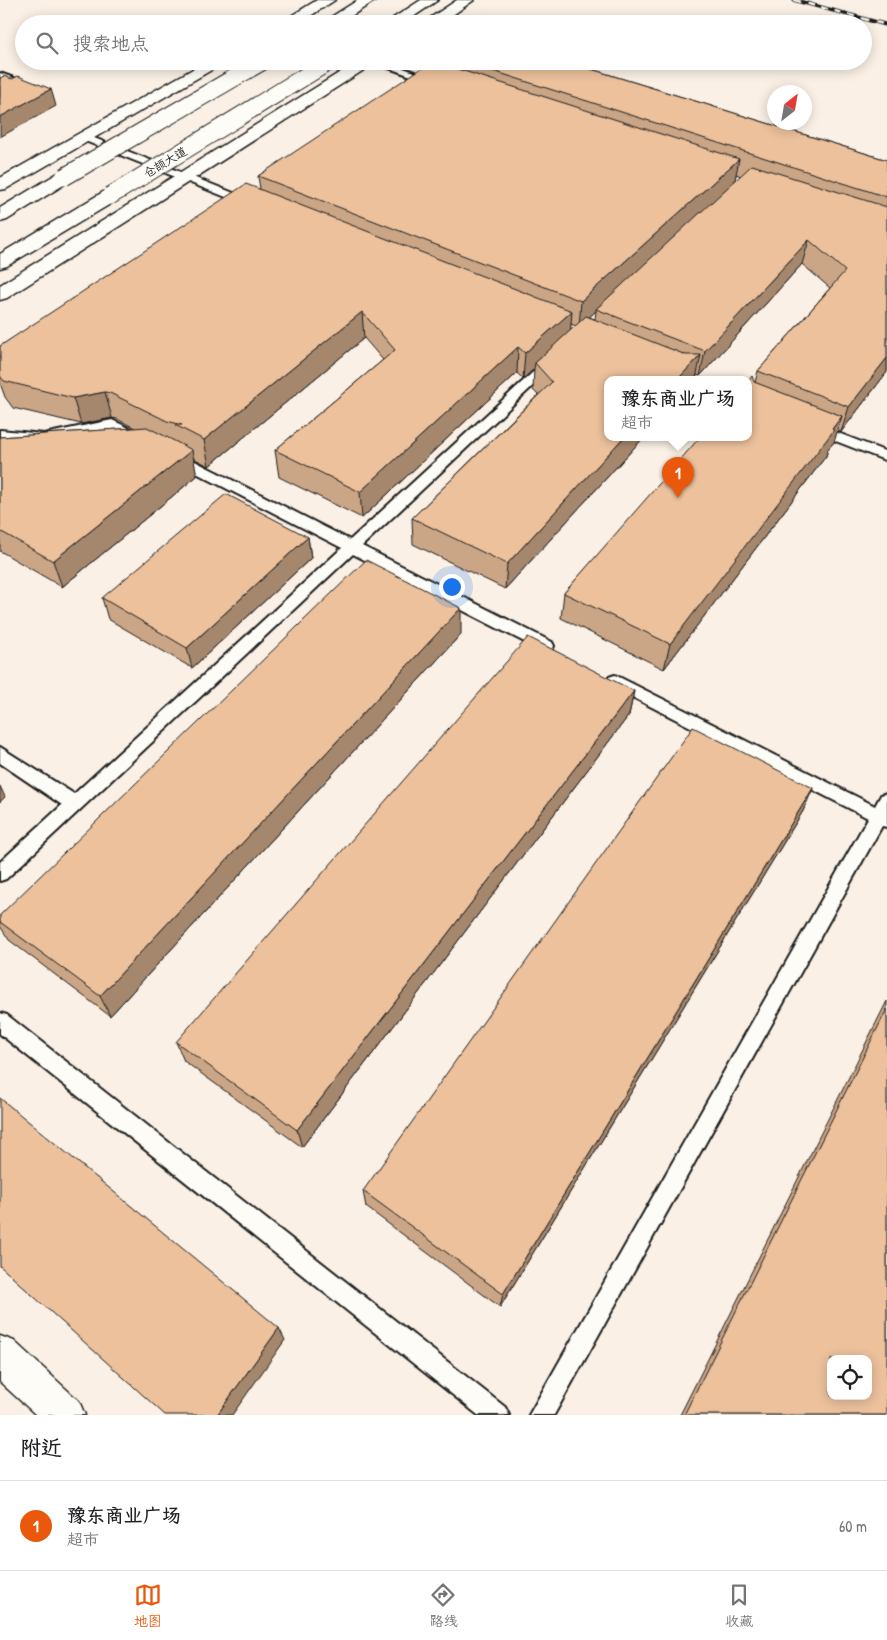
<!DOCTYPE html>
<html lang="zh">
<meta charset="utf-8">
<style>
body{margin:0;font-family:"Patrick Hand","LXGW WenKai TC",sans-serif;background:#f6f6f6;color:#202124}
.controls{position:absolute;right:15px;bottom:15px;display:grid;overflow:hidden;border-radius:10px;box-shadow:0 2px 12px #0003}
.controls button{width:45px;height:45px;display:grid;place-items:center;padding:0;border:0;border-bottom:1px solid #e0e0e0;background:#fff;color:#202124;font:25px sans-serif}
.compass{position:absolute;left:767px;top:85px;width:45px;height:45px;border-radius:50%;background:#fff;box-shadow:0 2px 12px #0003;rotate:31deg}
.you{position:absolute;left:451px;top:586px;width:18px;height:18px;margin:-12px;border:4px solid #fff;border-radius:50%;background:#1a73e8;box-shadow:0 0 0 8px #1a73e833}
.badge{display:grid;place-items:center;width:32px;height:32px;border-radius:50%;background:#ea580c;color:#fff;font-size:16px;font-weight:700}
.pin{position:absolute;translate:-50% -41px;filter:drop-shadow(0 1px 2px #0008)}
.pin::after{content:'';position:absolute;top:26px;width:18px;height:15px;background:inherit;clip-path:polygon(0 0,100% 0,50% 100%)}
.popup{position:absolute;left:604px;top:376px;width:148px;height:65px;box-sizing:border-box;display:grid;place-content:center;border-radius:10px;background:#fff;filter:drop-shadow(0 1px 4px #0005);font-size:16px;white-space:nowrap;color:#757577}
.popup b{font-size:19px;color:#202124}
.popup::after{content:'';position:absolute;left:50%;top:100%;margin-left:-10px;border:10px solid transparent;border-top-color:#fff}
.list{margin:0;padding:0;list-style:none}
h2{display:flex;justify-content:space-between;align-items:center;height:65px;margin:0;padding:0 20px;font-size:21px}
h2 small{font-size:16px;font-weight:400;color:#757577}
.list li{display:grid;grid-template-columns:32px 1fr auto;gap:15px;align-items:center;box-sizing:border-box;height:90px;padding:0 20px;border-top:1px solid #e0e0e0}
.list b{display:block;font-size:19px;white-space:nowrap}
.list p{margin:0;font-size:16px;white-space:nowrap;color:#757577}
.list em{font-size:16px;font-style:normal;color:#757577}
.icon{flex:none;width:28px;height:28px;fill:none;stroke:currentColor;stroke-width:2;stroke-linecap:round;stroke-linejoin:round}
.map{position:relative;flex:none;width:887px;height:1415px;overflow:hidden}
.search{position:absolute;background:#fff;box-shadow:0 2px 12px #0003;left:15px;right:15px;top:15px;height:55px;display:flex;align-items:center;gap:12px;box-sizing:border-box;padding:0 18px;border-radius:28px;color:#757577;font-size:19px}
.sheet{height:155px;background:#fff}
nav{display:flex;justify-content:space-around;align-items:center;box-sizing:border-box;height:70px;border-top:1px solid #e0e0e0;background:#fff;font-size:14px;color:#757577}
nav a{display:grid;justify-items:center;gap:2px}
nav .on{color:#ea580c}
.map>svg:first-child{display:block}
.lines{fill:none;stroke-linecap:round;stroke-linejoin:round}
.lane-casing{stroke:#1c1c1c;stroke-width:4}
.secondary-casing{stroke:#1c1c1c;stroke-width:3}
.primary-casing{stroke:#1c1c1c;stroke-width:3}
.lane{fill:#fdfcf7;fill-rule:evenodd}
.secondary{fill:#fdfcf7;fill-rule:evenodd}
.primary{fill:#fdfcf7;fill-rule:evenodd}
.rail-casing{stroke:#1c1c1c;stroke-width:4}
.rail{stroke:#fdfcf7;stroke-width:2.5;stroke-dasharray:7;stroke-linecap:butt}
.primary-bridge-casing{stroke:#1c1c1c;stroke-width:19;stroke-linecap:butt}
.primary-bridge{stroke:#fdfcf7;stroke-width:17}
.wall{fill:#cba686;stroke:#1c1c1c;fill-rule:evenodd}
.shaded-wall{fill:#a5876d;stroke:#1c1c1c}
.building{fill:#ecc19c;stroke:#1c1c1c;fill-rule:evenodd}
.labels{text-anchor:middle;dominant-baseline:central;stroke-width:5;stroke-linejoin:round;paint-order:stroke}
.far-street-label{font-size:12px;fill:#1c1c1c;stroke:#fdfcf7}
</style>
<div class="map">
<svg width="887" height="1415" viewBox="0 0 887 1415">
<rect width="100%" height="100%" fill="#faf0e5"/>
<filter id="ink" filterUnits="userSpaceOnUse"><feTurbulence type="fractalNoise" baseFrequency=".02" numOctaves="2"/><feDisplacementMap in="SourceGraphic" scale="10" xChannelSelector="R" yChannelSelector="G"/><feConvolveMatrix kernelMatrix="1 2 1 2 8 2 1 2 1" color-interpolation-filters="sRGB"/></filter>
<g filter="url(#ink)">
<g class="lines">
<defs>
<g id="lane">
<path d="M369 61H384L439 81 431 83Z"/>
<path d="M0 73 22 81 24 83 0 95V88L11 83 0 79Z"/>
<path d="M84 134 254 201 255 203 250 206 246 205 80 139 79 137Z"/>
<path d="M548 361 554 365 552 368 362 546 552 642 554 646 552 650H540L353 554 6 879 0 881V862L62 805 0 763V747L74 794 342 548 171 460 169 457 171 454H181L350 540 544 362Z"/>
<path d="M112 420 146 436 148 439 141 443 110 429 44 442 0 438V430L44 434Z"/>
<path d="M815 424 887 452V461L810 431 808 428Z"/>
<path d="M615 675 875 806 881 795 887 793V827L882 826 554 1415H529L868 818 609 685 607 681 609 677Z"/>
<path d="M0 1013 7 1015 505 1407 509 1415H478L0 1034Z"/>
</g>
<g id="secondary">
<path d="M317 0H335L298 24H278Z"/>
<path d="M457 0H474L440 24H421Z"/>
<path d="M207 61H227L6 189 0 190V178Z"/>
<path d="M358 61H378L7 298 0 300V285Z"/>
<path d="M0 1336 14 1341 79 1401 85 1415H36L0 1382Z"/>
</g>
<g id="primary">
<path d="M358 0H376L339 24H320Z"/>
<path d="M421 0H438L403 24H384Z"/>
<path d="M64 172 70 173 73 177 70 181 7 220 0 222V208L58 173Z"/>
<path d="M110 190 117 192 119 196 117 200 7 266 0 268V254L103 192Z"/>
</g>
</defs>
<!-- lane casing -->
<use href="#lane" class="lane-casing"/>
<!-- secondary casing -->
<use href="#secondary" class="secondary-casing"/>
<!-- primary casing -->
<use href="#primary" class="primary-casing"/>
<!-- lane -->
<use href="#lane" class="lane"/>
<!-- secondary -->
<use href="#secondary" class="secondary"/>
<!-- primary -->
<use href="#primary" class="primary"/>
<defs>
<path id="rail" d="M794 0 887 25"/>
</defs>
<!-- rail casing -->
<use href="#rail" class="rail-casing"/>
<!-- rail -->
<use href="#rail" class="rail"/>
<defs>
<g id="primary-bridge">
<path d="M64 177 263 61"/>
<path d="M110 196 330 61"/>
</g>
</defs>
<!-- primary-bridge casing -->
<use href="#primary-bridge" class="primary-bridge-casing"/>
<!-- primary-bridge -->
<use href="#primary-bridge" class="primary-bridge"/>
</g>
<!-- wall -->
<g class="wall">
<path d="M453 61H565L887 160V372L841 432 837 430 834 442 828 449 826 456 664 669 561 618 564 593 754 382H755L758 371 830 288 802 264 700 376 697 375 696 379H608V437H644L505 589 413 544 412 518 538 395 533 390 534 369 523 379 517 373 362 518 279 477 275 450 383 360 364 338 209 466 193 458 197 476 62 587 0 551V437L135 428 117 419 112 418 81 424 13 408 5 397 0 383V346L260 189 258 176 438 67 453 68ZM736 174 741 176 735 181ZM596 311 595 319 589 317ZM571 324 576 326 570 331Z"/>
<path d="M308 537 311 558 192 668 108 619 102 598Z"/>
<path d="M461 634 110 1016 9 940 0 926V915Z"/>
<path d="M634 691 629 715 302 1147 184 1061 176 1042Z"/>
<path d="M813 788 803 811 500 1307 366 1207 363 1191Z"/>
<path d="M887 1001V1415H680Z"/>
</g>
<!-- shaded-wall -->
<g class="shaded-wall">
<path d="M51 89 56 106 0 137V117Z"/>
<path d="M739 159 734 185 596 309V311L579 327 581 301Z"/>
<path d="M809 240 802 264 700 376 705 351Z"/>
<path d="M572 311 570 337 535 363 534 369 523 379 525 353Z"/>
<path d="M362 312 364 338 209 466 204 440Z"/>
<path d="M518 347 517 373 362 518 360 492Z"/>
<path d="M701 355 696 379H678Z"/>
<path d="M887 358V372L841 432 849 407Z"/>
<path d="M105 392 112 418 81 424 73 398Z"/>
<path d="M842 416 834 442 828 449 826 456 664 669 670 644Z"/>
<path d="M624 437H644L505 589 507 564Z"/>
<path d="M192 450 197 476 62 587 53 561Z"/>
<path d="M308 537 311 558 192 668 187 648Z"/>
<path d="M461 608V634L110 1016 100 996Z"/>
<path d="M634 691 629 715 302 1147 297 1130Z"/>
<path d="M0 786 5 797 0 802Z"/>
<path d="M813 788 803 811 500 1307 503 1294Z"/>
<path d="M279 1328 285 1340 232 1415H217Z"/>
</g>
<!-- building -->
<g class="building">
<path d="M462 61H565L887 160V197Z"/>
<path d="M428 64 438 67 442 64 739 159 581 301 258 176Z"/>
<path d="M4 76 12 79 18 76 51 89 0 117V78Z"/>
<path d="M752 165 887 207V358L849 407 758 371 845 271 809 240 705 351 596 309Z"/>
<path d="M246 184 572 311 525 353 518 347 360 492 275 450 395 350 362 312 204 440 175 425H182L167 421 110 393 105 392 73 398 4 381 0 376V346Z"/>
<path d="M586 316 686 355H701L678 379H608V437H624L507 564 412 518 552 382 535 363Z"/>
<path d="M752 376 754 382 842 416 832 429 834 430 670 644 564 593 700 437H748V381Z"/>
<path d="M147 427 192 450 53 561 0 531V437Z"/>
<path d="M226 494 308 537 187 648 102 598Z"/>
<path d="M366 560 461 608 100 996 0 922V915Z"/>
<path d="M528 637 634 691 297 1130 176 1042Z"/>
<path d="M693 727 813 788 503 1294 363 1191Z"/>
<path d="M887 1009V1415H684ZM831 1359H868V1396H831Z"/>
<path d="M0 1098 279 1328 217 1415H165L0 1266Z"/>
</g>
</g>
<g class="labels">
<!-- far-street labels -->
<g class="far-street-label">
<text transform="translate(165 162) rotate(-31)">仓颉大道</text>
</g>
</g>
</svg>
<div class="controls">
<button><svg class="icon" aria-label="locate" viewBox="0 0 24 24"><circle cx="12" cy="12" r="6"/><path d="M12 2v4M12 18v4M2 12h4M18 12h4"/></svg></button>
</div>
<svg class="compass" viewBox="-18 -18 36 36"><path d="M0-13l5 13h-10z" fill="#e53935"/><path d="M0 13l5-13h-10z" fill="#757577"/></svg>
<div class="you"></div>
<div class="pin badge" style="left:678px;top:498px">1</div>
<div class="popup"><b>豫东商业广场</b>超市</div>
<div class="search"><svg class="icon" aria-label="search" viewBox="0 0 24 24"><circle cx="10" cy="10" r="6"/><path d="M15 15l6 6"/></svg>搜索地点</div>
</div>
<section class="sheet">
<h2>附近<small></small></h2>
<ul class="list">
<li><span class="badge">1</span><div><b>豫东商业广场</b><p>超市</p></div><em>60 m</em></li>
</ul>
</section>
<nav>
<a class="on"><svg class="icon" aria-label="map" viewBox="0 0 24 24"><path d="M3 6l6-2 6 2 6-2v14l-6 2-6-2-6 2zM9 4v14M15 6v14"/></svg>地图</a>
<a><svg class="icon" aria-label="directions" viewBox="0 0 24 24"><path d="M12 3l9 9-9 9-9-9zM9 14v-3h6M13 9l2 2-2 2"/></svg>路线</a>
<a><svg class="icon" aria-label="saved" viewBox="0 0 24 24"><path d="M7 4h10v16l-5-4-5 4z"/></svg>收藏</a>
</nav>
